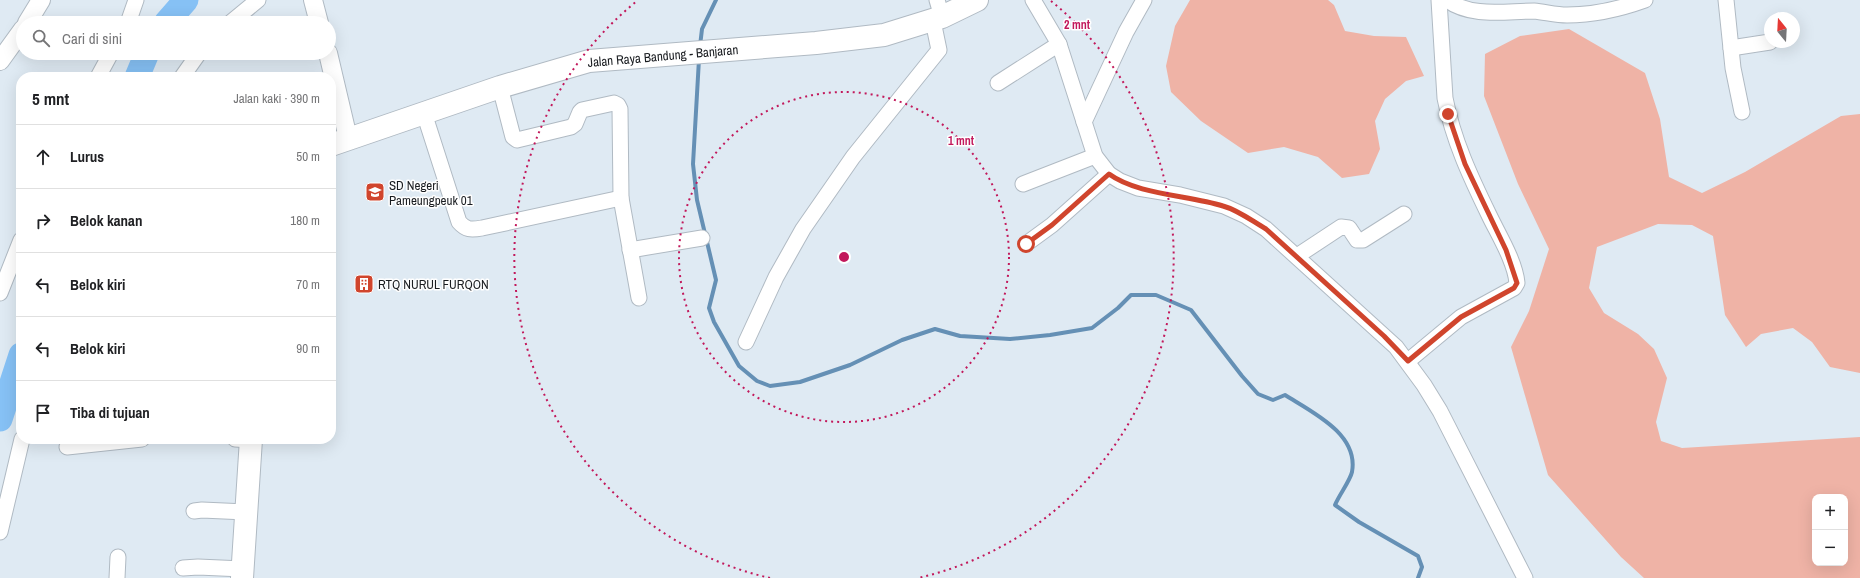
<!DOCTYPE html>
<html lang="id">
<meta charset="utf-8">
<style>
body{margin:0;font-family:"Archivo Narrow",sans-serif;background:#f2f2f2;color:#202124}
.controls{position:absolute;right:12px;bottom:12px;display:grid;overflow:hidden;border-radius:8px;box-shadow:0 4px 16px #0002}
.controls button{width:36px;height:36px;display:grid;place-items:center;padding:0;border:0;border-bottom:1px solid #e0e0e0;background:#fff;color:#202124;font:20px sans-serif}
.compass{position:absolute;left:1764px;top:12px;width:36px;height:36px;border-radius:50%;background:#fff;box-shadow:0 4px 16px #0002;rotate:342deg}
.stop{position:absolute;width:12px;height:12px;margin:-9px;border:3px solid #d0452d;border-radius:50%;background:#fff}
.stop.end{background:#d0452d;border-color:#fff;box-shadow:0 1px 4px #0008}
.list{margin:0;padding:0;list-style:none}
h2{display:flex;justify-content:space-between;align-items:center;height:52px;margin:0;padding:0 16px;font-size:17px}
h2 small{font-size:13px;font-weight:400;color:#757577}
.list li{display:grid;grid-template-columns:26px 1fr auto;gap:12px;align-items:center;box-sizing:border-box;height:64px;padding:0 16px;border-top:1px solid #e0e0e0}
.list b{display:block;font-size:15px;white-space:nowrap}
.list em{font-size:13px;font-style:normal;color:#757577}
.icon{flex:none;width:22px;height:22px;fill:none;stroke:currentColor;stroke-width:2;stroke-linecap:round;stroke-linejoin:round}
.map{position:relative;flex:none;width:1860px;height:578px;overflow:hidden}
.search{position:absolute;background:#fff;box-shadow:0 4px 16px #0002;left:16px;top:16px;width:320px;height:44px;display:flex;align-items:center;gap:10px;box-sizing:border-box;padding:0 14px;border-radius:22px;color:#757577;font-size:15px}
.panel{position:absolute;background:#fff;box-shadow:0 4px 16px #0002;left:16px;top:72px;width:320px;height:372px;border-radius:16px}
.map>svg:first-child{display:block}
.green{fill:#efb3a6;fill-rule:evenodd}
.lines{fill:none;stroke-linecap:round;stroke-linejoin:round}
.stream{stroke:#6590b5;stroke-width:4}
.river{stroke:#86c1f5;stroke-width:25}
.minor-casing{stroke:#b0bac3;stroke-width:17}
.tertiary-casing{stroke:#b0bac3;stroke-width:20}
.primary-casing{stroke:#b0bac3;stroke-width:24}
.minor{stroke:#fff;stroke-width:15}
.tertiary{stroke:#fff;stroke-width:18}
.primary{stroke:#fff;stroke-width:22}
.route{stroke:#d0452d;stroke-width:5}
.ring{fill:none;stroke:#c2185b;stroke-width:2;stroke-dasharray:2 4}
.labels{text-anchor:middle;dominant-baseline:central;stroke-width:3;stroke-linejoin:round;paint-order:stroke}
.street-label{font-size:13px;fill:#191c20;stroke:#fff}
.poi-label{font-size:13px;fill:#191c20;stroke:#fff;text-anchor:start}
.centre{fill:#c2185b;stroke:#fff;stroke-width:2}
.ring-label{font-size:12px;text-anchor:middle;font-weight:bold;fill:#c2185b;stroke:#fff;stroke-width:3;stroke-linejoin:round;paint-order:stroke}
</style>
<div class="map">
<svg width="1860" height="578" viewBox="0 0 1860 578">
<rect width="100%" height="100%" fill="#dfeaf3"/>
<!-- green -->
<g class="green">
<path d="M1190 0H1328L1334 5 1345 31 1374 36 1406 37 1424 76 1406 81 1385 99 1375 121 1380 149 1369 174 1342 178 1318 157 1284 147 1248 153 1201 121 1171 92 1166 66 1175 26Z"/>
<path d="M1569 29 1645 73 1660 119 1669 177 1702 193 1745 172 1841 116 1860 114V373L1830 367 1812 342 1793 328 1761 334 1746 347 1725 315 1713 236 1692 225 1658 224 1597 247 1589 288 1604 313 1638 334 1654 349 1667 378 1656 422 1661 441 1682 448 1860 437V578H1644L1621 557 1548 475 1511 347 1529 311 1549 249 1518 184 1484 96 1485 54 1520 36ZM1815 497H1845V563H1815Z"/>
</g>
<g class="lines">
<!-- stream -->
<g class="stream">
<path d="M700 46 702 29 716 0"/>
<path d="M699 59 693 164 697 200 716 280 709 308 714 322 739 366 757 381 770 386 800 382 850 365 902 340 935 329 960 336 1010 339 1050 335 1092 328 1118 308 1131 295H1156L1191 310 1242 376 1258 394 1273 400 1285 395C1312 412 1359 434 1352 472 1350 481 1339 495 1335 505L1359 522 1418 556 1422 567 1418 578"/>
</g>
<!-- river -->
<g class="river">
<path d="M166 23 186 0"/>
<path d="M137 77 147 53"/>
<path d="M0 419 21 355"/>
</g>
<defs>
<g id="minor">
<path d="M937 0 942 17"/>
<path d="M1033 0 1059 44 1095 156 1109 174 1120 181 1138 188 1180 195 1224 206 1246 216 1266 229 1396 347 1424 385 1440 411 1525 578"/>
<path d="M1447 0C1472 18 1505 11 1534 11 1545 12 1556 15 1567 15 1594 15 1620 9 1645 0"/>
<path d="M1726 0 1733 68 1742 112"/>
<path d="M128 23 136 0"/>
<path d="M230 23 258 0"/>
<path d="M1731 48 1770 42"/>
<path d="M98 77 111 53"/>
<path d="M182 77 199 53"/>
<path d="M998 83 1059 44"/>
<path d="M500 87 513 137 517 140 571 127 575 124 580 112 582 110 614 103 618 105 620 109 621 198 639 298"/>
<path d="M424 113 459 222C466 230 471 230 482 228L621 198"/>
<path d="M1084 122 1126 32 1144 0"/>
<path d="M1023 184 1095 156"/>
<path d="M1026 244 1052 225 1109 174"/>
<path d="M630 250 702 238"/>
<path d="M1297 256 1341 227 1349 228 1357 240H1363L1404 214"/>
<path d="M0 293 21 240"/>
<path d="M746 342 776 277 803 229 853 157 939 50 933 21"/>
<path d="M1408 361 1461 317 1514 288 1517 283C1515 261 1498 234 1489 215 1471 178 1453 140 1445 98L1439 0"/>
<path d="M235 439 251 440"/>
<path d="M67 447 142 439"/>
<path d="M194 511 202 510 246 512"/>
<path d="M0 532 22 439"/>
<path d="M183 568 198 567 243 569"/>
<path d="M117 578 118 557"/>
</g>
<g id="tertiary">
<path d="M313 0 319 23"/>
<path d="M27 23 41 0"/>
<path d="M328 53 348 138"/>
<path d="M0 61 23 29"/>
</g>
<g id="primary">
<path d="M331 145 500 87 589 61 816 43 884 35 942 17 977 0"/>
<path d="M242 578 251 439"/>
</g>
</defs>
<!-- minor casing -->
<use href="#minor" class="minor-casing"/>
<!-- tertiary casing -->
<use href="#tertiary" class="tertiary-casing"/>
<!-- primary casing -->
<use href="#primary" class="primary-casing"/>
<!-- minor -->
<use href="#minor" class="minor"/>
<!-- tertiary -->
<use href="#tertiary" class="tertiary"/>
<!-- primary -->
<use href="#primary" class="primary"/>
</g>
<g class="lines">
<!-- route -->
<path class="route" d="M1026 244 1052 225 1109 174C1138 195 1188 195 1223 206 1238 210 1252 221 1266 229L1384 336 1408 361 1461 317 1514 288 1517 283 1506 250 1465 164 1448 114"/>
</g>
<!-- distance rings -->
<g class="ring">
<circle cx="844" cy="257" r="165"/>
<path d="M770 578A329 329 0 0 1 637 1M1051 1A329 329 0 0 1 918 578"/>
</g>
<!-- icons -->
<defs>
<symbol id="school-square" viewBox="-11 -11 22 22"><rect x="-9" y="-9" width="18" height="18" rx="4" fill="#d0452d" stroke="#fff"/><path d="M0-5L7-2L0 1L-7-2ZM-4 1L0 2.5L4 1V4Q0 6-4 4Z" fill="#fff"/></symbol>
<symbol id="building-square" viewBox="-11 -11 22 22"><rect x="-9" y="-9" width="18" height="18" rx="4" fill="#d0452d" stroke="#fff"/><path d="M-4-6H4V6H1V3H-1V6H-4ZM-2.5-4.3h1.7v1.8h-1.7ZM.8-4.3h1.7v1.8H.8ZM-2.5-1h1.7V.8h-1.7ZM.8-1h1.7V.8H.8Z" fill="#fff"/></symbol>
</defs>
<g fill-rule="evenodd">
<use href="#school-square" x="364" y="181" width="22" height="22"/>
<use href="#building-square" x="353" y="273" width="22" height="22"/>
</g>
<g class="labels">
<!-- street labels -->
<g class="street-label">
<text transform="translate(663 56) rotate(-5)">Jalan Raya Bandung - Banjaran</text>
</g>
<!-- poi labels -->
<g class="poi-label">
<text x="389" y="185">SD Negeri<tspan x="389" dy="15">Pameungpeuk 01</tspan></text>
<text x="378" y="284">RTQ NURUL FURQON</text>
</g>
</g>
<circle cx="844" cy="257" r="6" class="centre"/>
<g class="ring-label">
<text x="1077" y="29">2 mnt</text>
<text x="961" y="145">1 mnt</text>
</g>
</svg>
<div class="controls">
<button>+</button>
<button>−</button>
</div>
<svg class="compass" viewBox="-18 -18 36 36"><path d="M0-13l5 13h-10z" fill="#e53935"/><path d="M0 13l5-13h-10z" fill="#757577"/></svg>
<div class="stop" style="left:1026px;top:244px"></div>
<div class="stop end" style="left:1448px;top:114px"></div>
<div class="search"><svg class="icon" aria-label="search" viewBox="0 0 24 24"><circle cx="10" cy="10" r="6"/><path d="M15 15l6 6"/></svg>Cari di sini</div>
<section class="panel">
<h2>5 mnt<small>Jalan kaki · 390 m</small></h2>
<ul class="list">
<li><svg class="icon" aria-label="ahead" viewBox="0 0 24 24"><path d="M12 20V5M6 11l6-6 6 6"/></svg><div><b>Lurus</b></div><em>50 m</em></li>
<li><svg class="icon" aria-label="right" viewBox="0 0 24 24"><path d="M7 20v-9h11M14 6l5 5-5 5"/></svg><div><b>Belok kanan</b></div><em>180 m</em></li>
<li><svg class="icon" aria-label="left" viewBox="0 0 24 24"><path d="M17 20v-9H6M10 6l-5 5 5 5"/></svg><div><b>Belok kiri</b></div><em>70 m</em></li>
<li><svg class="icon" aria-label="left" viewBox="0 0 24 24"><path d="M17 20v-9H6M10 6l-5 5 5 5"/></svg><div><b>Belok kiri</b></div><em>90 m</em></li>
<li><svg class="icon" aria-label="arrive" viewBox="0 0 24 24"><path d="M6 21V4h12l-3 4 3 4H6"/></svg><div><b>Tiba di tujuan</b></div></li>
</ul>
</section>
</div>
